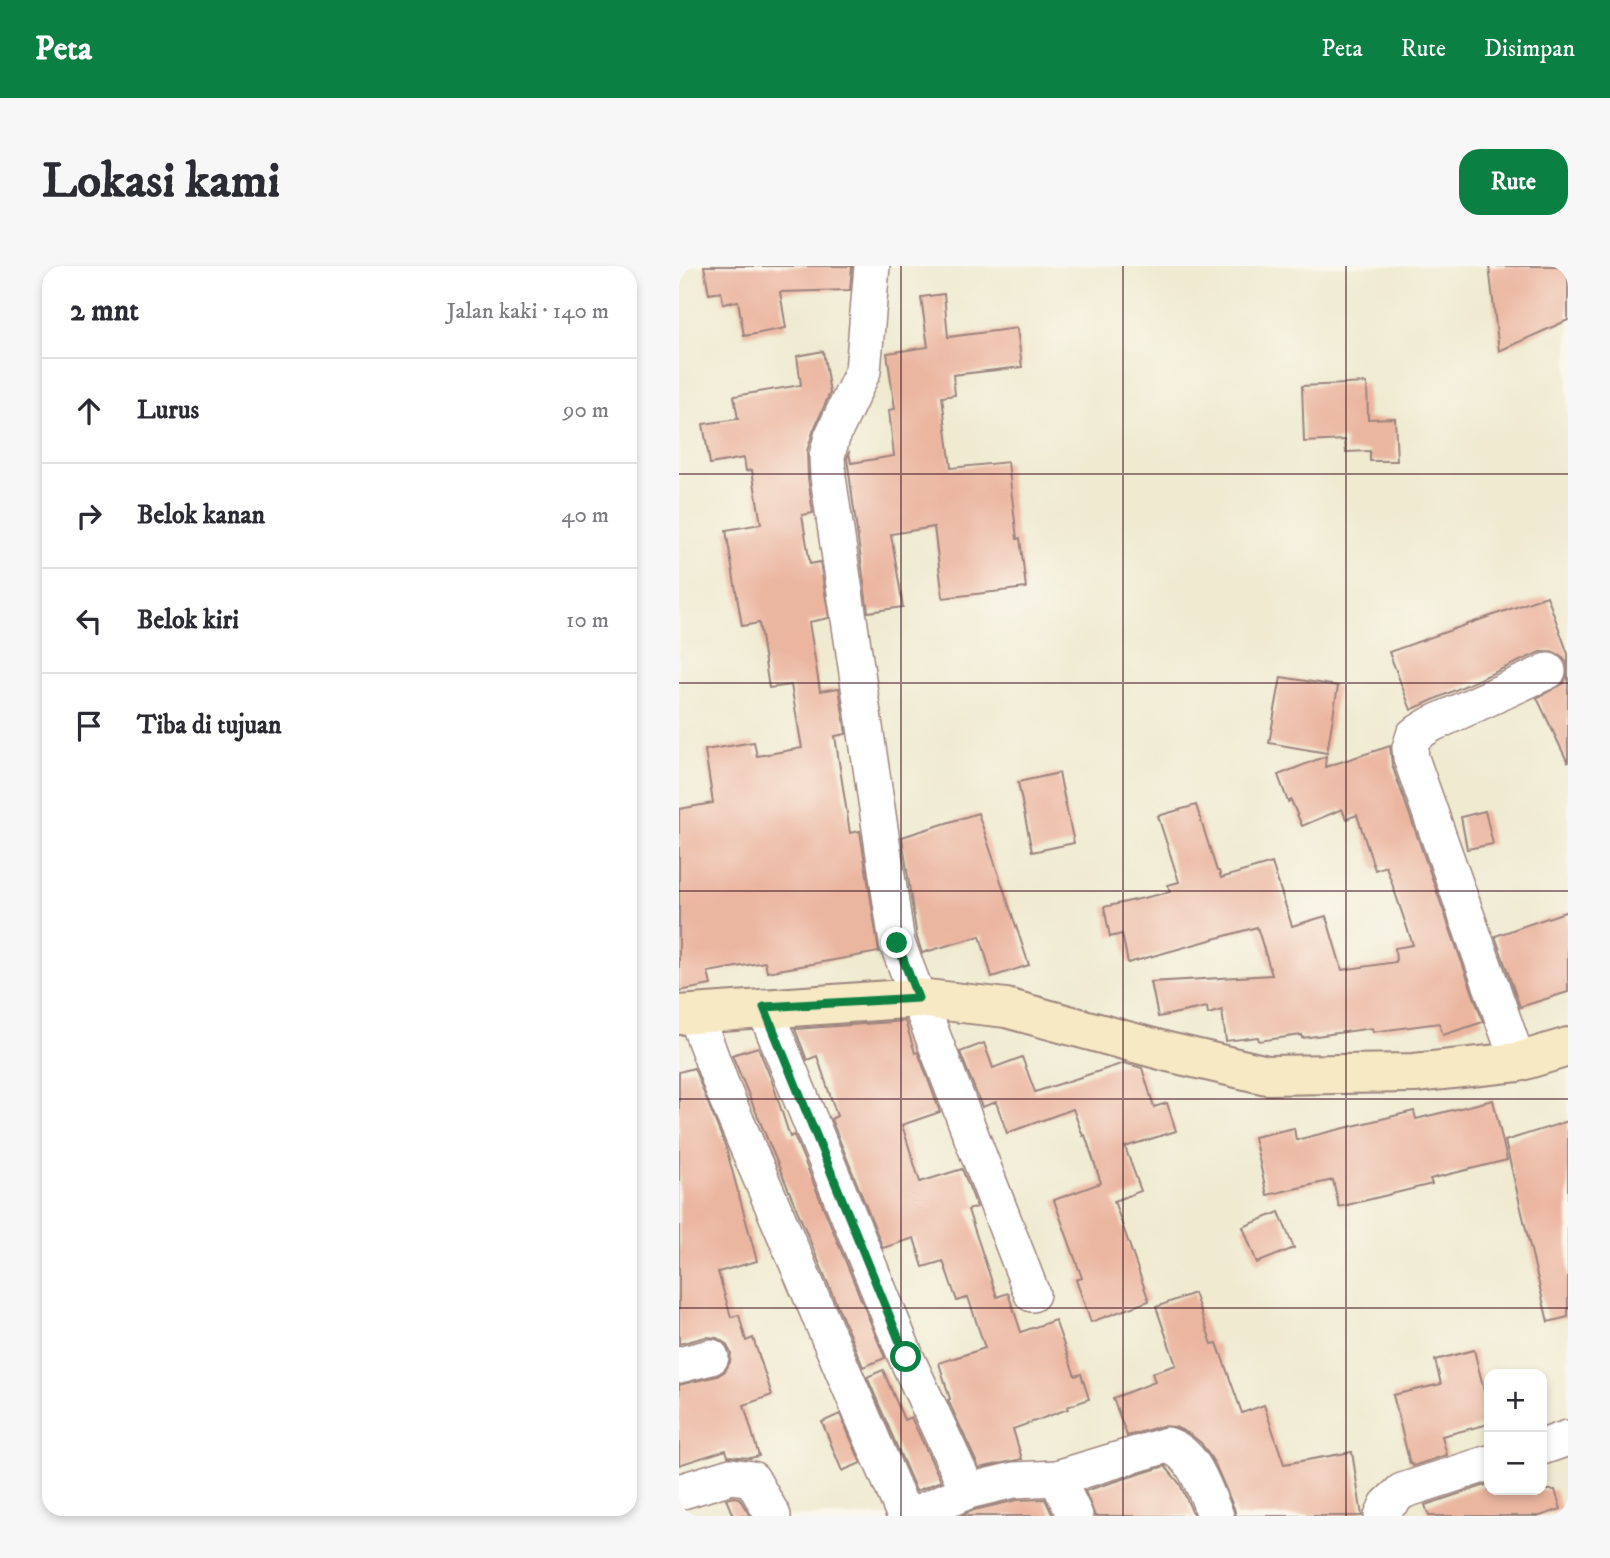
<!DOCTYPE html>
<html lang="id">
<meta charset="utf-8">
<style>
body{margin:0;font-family:"IM FELL DW Pica",serif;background:#f7f7f7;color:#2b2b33}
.controls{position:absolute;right:21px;bottom:21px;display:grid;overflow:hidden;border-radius:14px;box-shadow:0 4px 10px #0003}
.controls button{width:63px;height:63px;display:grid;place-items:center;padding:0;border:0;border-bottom:2px solid #e1e1e2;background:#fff;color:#2b2b33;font:35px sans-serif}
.stop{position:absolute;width:21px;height:21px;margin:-16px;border:5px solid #0b8043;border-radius:50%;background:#fff}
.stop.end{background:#0b8043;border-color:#fff;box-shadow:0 2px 7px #0008}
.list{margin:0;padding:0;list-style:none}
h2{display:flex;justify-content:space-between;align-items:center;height:91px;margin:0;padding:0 28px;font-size:30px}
h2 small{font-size:23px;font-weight:400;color:#7c7c81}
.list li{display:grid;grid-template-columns:46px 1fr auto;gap:21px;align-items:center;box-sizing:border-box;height:105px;padding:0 28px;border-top:2px solid #e1e1e2}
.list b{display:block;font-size:26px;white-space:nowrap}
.list em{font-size:23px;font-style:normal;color:#7c7c81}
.icon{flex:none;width:38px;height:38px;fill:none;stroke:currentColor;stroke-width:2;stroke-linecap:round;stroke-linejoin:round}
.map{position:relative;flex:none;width:889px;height:1250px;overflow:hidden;border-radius:21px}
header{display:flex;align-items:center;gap:42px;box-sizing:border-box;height:98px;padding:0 35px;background:#0b8043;color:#fff}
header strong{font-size:33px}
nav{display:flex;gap:38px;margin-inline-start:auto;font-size:24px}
.intro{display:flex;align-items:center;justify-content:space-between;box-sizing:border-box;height:168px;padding:0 42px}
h1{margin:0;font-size:49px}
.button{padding:18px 32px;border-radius:21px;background:#0b8043;color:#fff;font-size:24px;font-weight:700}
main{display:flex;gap:42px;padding:0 42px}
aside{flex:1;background:#fff;border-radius:21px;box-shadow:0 4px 10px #0003}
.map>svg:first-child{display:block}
.building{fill:#ebb6a0}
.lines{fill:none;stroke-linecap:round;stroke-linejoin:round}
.street-casing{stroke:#9c847e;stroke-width:38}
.secondary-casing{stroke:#9c847e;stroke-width:42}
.street{stroke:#fff;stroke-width:35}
.secondary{stroke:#f6e9c3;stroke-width:38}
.route{stroke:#0b8043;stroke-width:9}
.grid{fill:none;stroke:#4a1f2b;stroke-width:2;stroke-opacity:0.55}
</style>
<header>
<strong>Peta</strong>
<nav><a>Peta</a><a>Rute</a><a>Disimpan</a></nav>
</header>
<div class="intro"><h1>Lokasi kami</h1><a class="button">Rute</a></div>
<main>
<aside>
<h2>2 mnt<small>Jalan kaki · 140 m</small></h2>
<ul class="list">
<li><svg class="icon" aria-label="ahead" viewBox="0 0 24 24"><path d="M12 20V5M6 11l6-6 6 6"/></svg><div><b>Lurus</b></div><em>90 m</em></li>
<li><svg class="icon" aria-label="right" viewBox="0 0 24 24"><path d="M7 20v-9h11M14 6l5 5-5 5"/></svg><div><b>Belok kanan</b></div><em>40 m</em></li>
<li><svg class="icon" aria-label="left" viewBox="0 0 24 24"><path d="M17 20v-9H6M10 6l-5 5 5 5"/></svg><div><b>Belok kiri</b></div><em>10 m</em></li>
<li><svg class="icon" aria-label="arrive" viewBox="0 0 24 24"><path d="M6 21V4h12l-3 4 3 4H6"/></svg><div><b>Tiba di tujuan</b></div></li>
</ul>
</aside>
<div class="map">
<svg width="889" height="1250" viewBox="0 0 889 1250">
<rect width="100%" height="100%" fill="#fbf7ec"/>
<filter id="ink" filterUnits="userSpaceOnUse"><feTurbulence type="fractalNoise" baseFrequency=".0143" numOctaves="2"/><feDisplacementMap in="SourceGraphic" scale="14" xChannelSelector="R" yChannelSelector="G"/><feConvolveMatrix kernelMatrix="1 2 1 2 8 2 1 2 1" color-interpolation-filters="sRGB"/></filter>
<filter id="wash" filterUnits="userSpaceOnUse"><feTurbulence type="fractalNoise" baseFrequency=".00686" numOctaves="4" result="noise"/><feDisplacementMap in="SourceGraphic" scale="28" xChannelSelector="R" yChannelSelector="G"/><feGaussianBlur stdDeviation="1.57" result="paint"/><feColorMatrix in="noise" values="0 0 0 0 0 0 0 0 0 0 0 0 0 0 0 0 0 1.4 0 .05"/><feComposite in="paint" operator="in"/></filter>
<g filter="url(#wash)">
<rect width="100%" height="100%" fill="#efead0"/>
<g id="blocks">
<!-- building -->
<g class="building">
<path d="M25 0H173L171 24 101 26 107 62 65 70 59 35 44 38 42 26 30 28Z"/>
<path d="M810 0H889V54L820 85Z"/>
<path d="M265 28 269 71 338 62 343 101 274 109 276 129 263 131 272 202 329 196 338 273 341 272 347 322 264 332 255 261 212 268 224 341 189 346 168 192 170 187 172 197 215 190 210 144 216 143 208 87 249 81 242 31Z"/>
<path d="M144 85 151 127 135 163 128 185 129 212 134 247 123 249 131 298 141 296 150 352 130 356 141 425 160 422 167 468 156 470 171 567 181 565 200 686 88 706 86 696 29 706 32 719 0 725V543L34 537 26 484 75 476 78 490 123 482 112 419 90 422 80 357 63 360 54 307 47 264 82 258 73 204 67 205 65 192 31 198 24 158 59 153 55 130 122 119 118 90Z"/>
<path d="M688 117 689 153 716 152 718 195H691V185L667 186 666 174 625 176 623 120Z"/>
<path d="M868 330 889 388V406L888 397 881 389 872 385 861 386 732 444 710 386Z"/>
<path d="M889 406V497L858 432 885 417Z"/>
<path d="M602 411 659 420 648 487 590 477Z"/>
<path d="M711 480 713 499 804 756 764 769 760 757 694 766 693 762 623 772V769L580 775 579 771 547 775 543 744 529 748 528 741 479 751 472 716 593 709 578 661 449 697 443 668 431 671 425 641 491 626 489 619 500 616 479 550 517 539 538 605H540L542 612 593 597 613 660 647 650 663 704 717 696 716 682 734 679 707 600 696 604 678 549 667 553 663 543 623 560 612 534 609 536 599 509 647 490 646 501Z"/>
<path d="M380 507 395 577 353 586 339 516Z"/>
<path d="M806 545 814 578 788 583 782 551Z"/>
<path d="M299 547 350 699 313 711 301 670 243 687 238 672 223 571Z"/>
<path d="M889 645V726L841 741 816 670Z"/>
<path d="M226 755 236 787 239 786 261 846 223 859 241 916 283 903 298 941 289 944 318 1031 329 1027 342 1066 376 1054 396 1110 402 1108 410 1133 388 1141 389 1143 334 1163 343 1193 300 1202 269 1134 271 1133 260 1097 306 1082 289 1031 278 1035 264 995 244 1001 235 972 204 982 152 853 158 850 138 790 128 794 116 763Z"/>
<path d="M305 777 314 802 343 791 356 826 445 797 463 802 475 841 488 837 497 865 446 881 462 925 435 935 470 1035 412 1056 397 1014 403 1012 375 934 422 917 406 869 404 870 394 843 328 867 317 836 303 841 281 786Z"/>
<path d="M79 781 93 815 111 871 115 869 206 1092 184 1101 53 789Z"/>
<path d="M15 802 47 882 78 995 39 1006 52 1051 60 1049 67 1075 74 1072 93 1129 65 1139 80 1190 71 1192 49 1190 47 1184 0 1199V1119L38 1110 46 1105 51 1096 52 1087 47 1078 38 1072 27 1071 0 1078V806Z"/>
<path d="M814 834 828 894 751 913 753 918 660 941 654 914 588 929 575 871 615 862 617 874 735 845 737 853Z"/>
<path d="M889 855V1051L869 1056 826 875Z"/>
<path d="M600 946 615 982 578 997 564 961Z"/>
<path d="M515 1027 533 1078 538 1077 563 1147 585 1139 605 1198 673 1186 683 1250H557L555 1242 536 1198 522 1177 511 1168 496 1161 483 1160 448 1170 434 1132 476 1116 473 1107 497 1099 477 1041Z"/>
<path d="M795 1084 810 1144V1158L763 1170 768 1189 734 1200 733 1198H731L714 1129 762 1118 756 1094Z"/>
<path d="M204 1104 225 1154 232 1151 262 1215 237 1225 188 1111Z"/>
<path d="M161 1148 182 1197 163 1205 143 1156Z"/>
<path d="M486 1200 501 1218 515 1250H416L406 1225Z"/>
<path d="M810 1218V1224H876L882 1243 861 1250H750L746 1239Z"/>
<path d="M54 1231 60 1232 71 1250H54L47 1233Z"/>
<path d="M366 1233 374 1250H282L295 1244 338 1234Z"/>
</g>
</g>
</g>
<g filter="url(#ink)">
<use href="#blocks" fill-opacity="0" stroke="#9c847e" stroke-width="2"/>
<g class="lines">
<defs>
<g id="street">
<path d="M193 0 184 105 153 171 148 190 149 211 218 677 353 1028"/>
<path d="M85 741 227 1091 289 1225"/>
<path d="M16 747 45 826 226 1250"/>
<path d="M839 796 732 492 731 482 735 469 753 458 869 405"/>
<path d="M0 1099 32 1091"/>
<path d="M863 1181 889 1172"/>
<path d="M378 1212 396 1250"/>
<path d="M0 1226 52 1210 73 1213 94 1250"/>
<path d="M231 1250 289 1225 335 1214 378 1212 488 1179C517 1188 525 1224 537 1250"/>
<path d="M703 1250 708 1239 723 1225 810 1197"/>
</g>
<path id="secondary" d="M0 749 239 732 327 742 489 786 588 809 735 807 839 796 889 781"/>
</defs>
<!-- street casing -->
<use href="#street" class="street-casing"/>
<!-- secondary casing -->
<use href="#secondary" class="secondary-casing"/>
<!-- street -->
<use href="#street" class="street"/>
<!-- secondary -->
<use href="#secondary" class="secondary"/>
</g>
</g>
<g class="lines" filter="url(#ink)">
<!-- route -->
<path class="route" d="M218 677 239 732 85 741 227 1091"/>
</g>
<!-- grid -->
<path class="grid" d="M222 0V1250M444 0V1250M667 0V1250M0 208H889M0 417H889M0 625H889M0 833H889M0 1042H889"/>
</svg>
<div class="controls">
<button>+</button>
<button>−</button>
</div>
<div class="stop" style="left:227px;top:1091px"></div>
<div class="stop end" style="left:218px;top:677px"></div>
</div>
</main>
